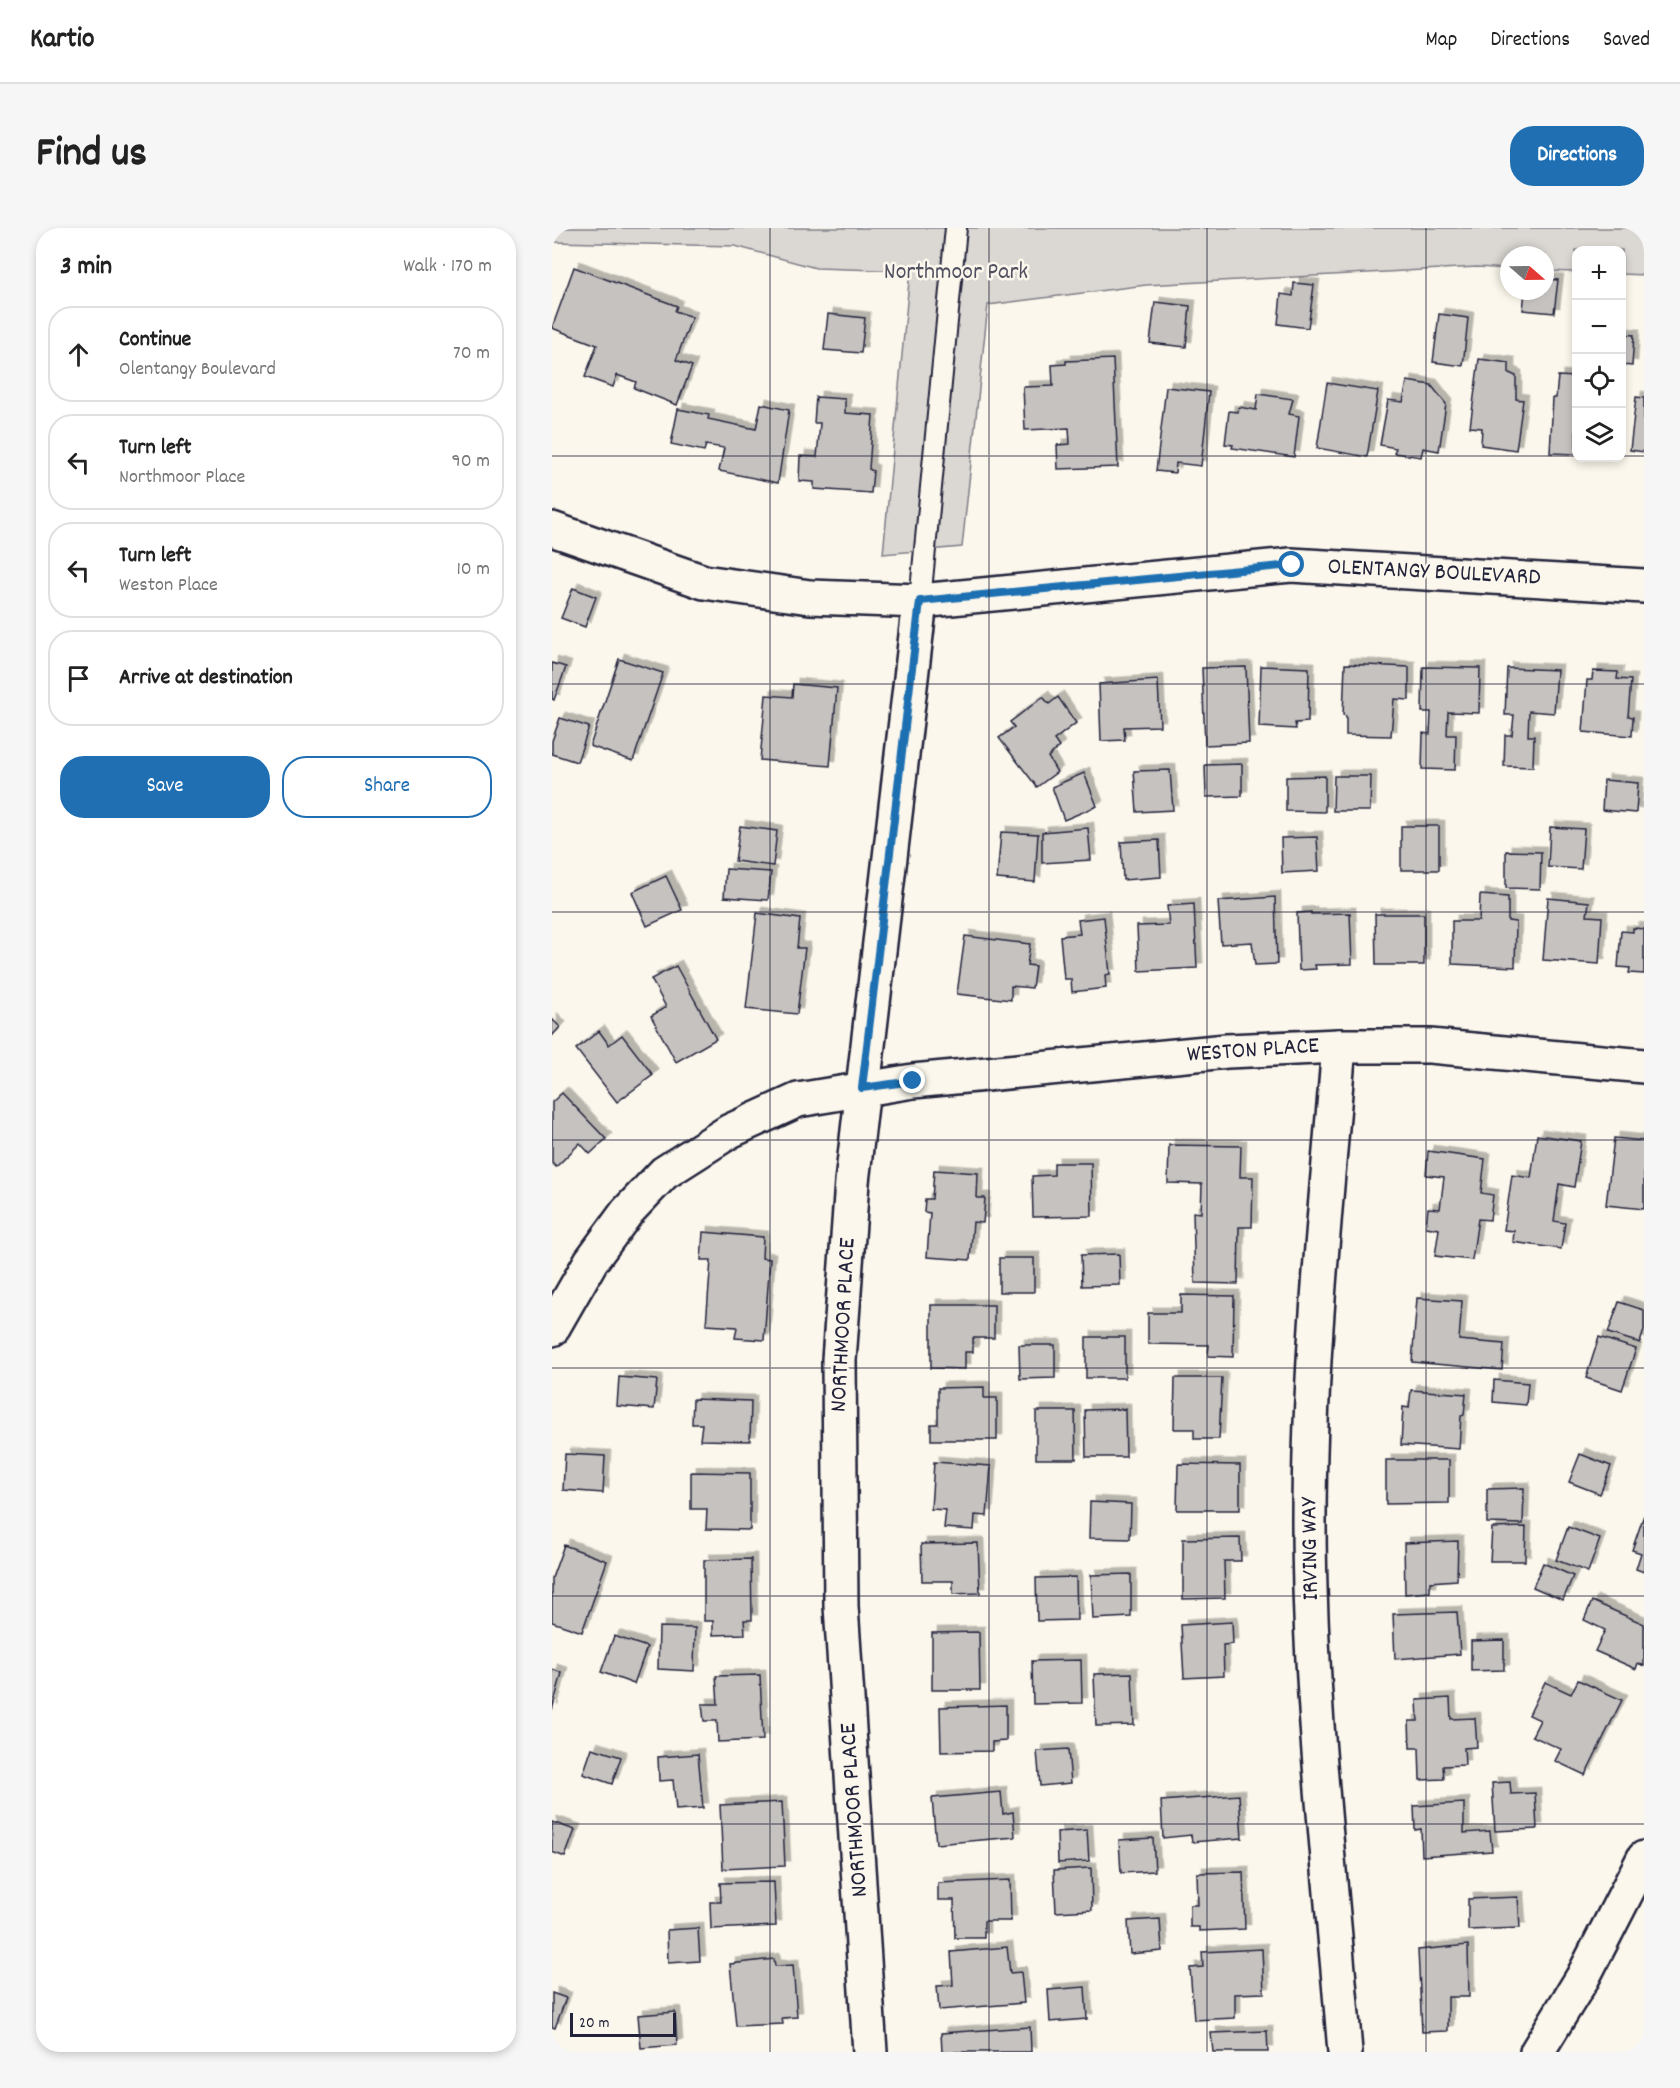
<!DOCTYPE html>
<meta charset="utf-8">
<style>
body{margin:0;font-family:Dekko,sans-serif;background:#f6f6f6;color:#222}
.controls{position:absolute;right:18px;top:18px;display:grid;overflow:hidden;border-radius:12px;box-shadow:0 3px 9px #0003}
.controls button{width:54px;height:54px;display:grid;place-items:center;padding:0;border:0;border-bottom:2px solid #e0e0e0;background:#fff;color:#222;font:30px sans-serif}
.compass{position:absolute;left:948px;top:18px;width:54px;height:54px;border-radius:50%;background:#fff;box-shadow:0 3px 9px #0003;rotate:110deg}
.scale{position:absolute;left:18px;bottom:15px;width:106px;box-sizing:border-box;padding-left:6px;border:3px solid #22223b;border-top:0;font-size:16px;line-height:21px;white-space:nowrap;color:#22223b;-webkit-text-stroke:4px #fbf7ec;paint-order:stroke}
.stop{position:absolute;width:18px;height:18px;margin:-14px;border:4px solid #1f6fb2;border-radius:50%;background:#fff}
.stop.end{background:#1f6fb2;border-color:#fff;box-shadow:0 2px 6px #0008}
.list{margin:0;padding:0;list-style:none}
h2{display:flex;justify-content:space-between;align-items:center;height:78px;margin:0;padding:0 24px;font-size:26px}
h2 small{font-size:20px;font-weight:400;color:#767676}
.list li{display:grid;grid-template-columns:39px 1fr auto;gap:18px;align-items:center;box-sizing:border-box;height:96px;margin:0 12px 12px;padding:0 12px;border:2px solid #e0e0e0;border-radius:24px}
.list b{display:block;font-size:22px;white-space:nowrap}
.list p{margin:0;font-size:20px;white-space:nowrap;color:#767676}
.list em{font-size:20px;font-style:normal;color:#767676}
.actions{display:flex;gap:12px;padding:18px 24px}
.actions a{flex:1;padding:14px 0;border:2px solid #1f6fb2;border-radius:24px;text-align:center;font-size:21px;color:#1f6fb2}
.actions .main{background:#1f6fb2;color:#fff}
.icon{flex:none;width:33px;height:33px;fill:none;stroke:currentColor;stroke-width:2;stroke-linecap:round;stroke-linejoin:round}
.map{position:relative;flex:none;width:1092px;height:1824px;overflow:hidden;border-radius:24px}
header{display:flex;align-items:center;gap:36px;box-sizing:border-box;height:84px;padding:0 30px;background:#fff;border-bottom:2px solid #e0e0e0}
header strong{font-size:28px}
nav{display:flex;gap:33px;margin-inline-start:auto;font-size:21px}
.intro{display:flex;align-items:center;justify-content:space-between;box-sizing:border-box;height:144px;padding:0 36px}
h1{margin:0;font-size:42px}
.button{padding:15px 27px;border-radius:24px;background:#1f6fb2;color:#fff;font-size:21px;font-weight:700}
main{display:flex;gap:36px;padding:0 36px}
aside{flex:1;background:#fff;border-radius:24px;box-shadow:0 3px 9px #0003}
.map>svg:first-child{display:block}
.green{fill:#dbd8d3;stroke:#7e7d87;stroke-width:1.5}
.building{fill:#c6c2c0;stroke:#22223b;stroke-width:1.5;filter:url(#shadow)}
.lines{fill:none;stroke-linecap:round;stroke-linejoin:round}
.service-casing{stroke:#22223b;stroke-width:24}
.minor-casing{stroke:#22223b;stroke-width:38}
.service{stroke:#fbf7ec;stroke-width:20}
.minor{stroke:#fbf7ec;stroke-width:33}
.route{stroke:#1f6fb2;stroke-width:8}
.grid{fill:none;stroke:#22223b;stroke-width:1.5;stroke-opacity:0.55}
.labels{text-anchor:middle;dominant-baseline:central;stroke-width:5;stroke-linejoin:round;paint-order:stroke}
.park-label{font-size:24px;fill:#505061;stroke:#fbf7ec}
.street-label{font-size:24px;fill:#22223b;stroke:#fbf7ec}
</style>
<header>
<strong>Kartio</strong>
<nav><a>Map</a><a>Directions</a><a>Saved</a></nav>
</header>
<div class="intro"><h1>Find us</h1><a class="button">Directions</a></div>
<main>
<aside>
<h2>3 min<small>Walk · 170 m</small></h2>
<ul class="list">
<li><svg class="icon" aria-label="ahead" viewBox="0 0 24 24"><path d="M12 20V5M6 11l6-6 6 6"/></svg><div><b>Continue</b><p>Olentangy Boulevard</p></div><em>70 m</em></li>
<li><svg class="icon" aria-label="left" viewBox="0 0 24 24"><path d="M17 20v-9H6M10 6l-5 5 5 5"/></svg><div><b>Turn left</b><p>Northmoor Place</p></div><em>90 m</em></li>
<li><svg class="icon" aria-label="left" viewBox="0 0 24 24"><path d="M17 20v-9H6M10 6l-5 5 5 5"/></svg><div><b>Turn left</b><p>Weston Place</p></div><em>10 m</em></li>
<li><svg class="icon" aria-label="arrive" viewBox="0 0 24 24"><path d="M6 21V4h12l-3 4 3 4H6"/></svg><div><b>Arrive at destination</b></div></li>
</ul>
<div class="actions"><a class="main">Save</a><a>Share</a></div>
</aside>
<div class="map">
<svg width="1092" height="1824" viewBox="0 0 1092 1824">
<defs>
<filter id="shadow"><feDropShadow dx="5.5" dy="-5.5" stdDeviation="0" flood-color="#0004"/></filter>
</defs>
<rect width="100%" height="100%" fill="#fbf7ec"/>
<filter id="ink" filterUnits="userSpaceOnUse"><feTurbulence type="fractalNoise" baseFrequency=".0167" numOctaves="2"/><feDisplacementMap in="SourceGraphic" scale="12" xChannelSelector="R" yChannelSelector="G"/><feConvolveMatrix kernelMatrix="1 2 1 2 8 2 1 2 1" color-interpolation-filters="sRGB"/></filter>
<g filter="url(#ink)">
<!-- green -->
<path class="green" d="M0 0H1092V47L1070 46V22H1024V44L993 43V27H957V41L925 39 594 57 436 77 410 319 331 326 358 43 264 40 183 18 0 14Z"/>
<!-- building -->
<g class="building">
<path d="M22 39 125 78 123 83 140 89 124 132 140 138 125 177 82 160 84 154 65 147 61 159 33 149 45 117 0 100Z"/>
<path d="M993 51 1006 52 1002 85 971 82 973 63H993Z"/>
<path d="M742 55 762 57 756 100 726 96 729 66 741 68Z"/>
<path d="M603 74 638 78 634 119 598 115Z"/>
<path d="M276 86 313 90 309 125 272 122Z"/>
<path d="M887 86 916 90 911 138 881 134Z"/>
<path d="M1070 106 1082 107 1080 138 1070 137Z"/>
<path d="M561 131 566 239 506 241 505 217 518 216 517 200 473 202 471 159 501 158 500 137 514 136V133Z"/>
<path d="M927 131 957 135V145L964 148V171L971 172 964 222 929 217 930 200 918 199Z"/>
<path d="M1006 148 1024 149V226L998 225 1001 170H1004Z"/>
<path d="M855 153 879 157 894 176 887 223 871 220 869 229 842 225 844 220 828 217 836 172 851 174Z"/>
<path d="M775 155 826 163 815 229 765 220Z"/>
<path d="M614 159 657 164 649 238 624 235 623 245 604 243Z"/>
<path d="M706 166 741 171 737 186 747 188 742 229 680 220 681 217 673 216 677 183 686 184 687 179 704 182Z"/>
<path d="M264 169 293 171V185L321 187 317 241 321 243 319 265 262 261V254L247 253 248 228 265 229 268 195H262Z"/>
<path d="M1084 169 1092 170V224L1078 222Z"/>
<path d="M209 176 237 182 226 255 167 243 172 220 154 217 152 223 119 216 126 181 157 187 156 191 204 201Z"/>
<path d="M21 360 44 369 33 399 9 390Z"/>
<path d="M67 431 111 445 81 533 38 518Z"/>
<path d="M0 435 14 439 2 472 0 471Z"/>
<path d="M793 436 857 439V472L842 471 839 508 794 507V488L791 487Z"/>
<path d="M709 438 757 440 756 494 743 495 744 501 707 499Z"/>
<path d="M694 439 697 515 653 517 650 440Z"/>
<path d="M871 439 928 440 927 485 896 484 895 507H904L903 542 870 541 871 505 878 506 879 484H870Z"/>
<path d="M955 440 1005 442 1002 485 977 483 976 508H982L981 539 952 538 953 507H960L962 487H953Z"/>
<path d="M1041 443 1066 444 1065 451 1079 452 1076 488 1081 489 1080 508 1031 504 1035 452H1040Z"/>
<path d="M606 452 608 498 572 499 573 512 549 513 547 456Z"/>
<path d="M241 456 285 460 278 538 208 532 214 467 240 469Z"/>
<path d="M491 469 497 476 506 469 524 495 502 512 507 519 496 529 505 544 485 559 447 510 462 499 458 494Z"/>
<path d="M8 490 37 499 25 534 0 526V513Z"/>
<path d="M690 536V568L654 569 653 537Z"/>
<path d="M618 542 621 582 585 584 582 543Z"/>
<path d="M532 545 545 578 512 592 500 559Z"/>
<path d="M773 548V584L734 583V549Z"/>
<path d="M782 548H819L818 583H781Z"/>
<path d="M1052 552 1086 555 1084 585 1050 582Z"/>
<path d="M188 598 225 603 221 638 183 633Z"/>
<rect x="849" y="598" width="38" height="44"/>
<path d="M998 599 1032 601 1029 641 996 639Z"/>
<path d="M536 600 539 632 490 635V604Z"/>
<path d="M449 604 486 606 483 654 445 651Z"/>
<path d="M765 609 767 643 730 645 729 610Z"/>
<path d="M607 612 609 649 571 652 569 614Z"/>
<path d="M954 623 989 624 988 661 954 660Z"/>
<path d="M174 641 219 644 216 672 172 669Z"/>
<path d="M114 648 130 682 95 698 80 664Z"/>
<path d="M928 667 956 669V693L964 694 963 739 900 736V693H927Z"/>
<path d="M723 669 725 736 703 737 700 714 669 716 666 673Z"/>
<path d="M996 670 1037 674 1035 688 1050 689 1047 736 991 732Z"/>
<path d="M642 676 645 740 587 743 585 698 617 697 615 678Z"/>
<path d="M759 684V686L798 685 800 736 763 737 764 741 747 742 745 685Z"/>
<path d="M205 685 248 691 245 720H253L245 786 194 781Z"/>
<path d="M823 686H872V737H824Z"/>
<path d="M552 689 558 746 553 747 554 760 520 764 519 751H512L508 708 528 706 526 692Z"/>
<path d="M1081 700 1092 701V746L1077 745 1078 740 1066 739 1069 703 1081 704Z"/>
<path d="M413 708 478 716 475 737 483 738 480 760 459 758V772L405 766Z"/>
<path d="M124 738 164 811 124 834 99 788 114 779 99 751Z"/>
<path d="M0 791 8 799 0 808Z"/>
<path d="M47 803 57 817 70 807 101 847 65 874 24 821Z"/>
<path d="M10 865 54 911 38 926 28 915 4 939 0 935V874Z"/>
<path d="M985 907 1029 913 1022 959 1007 956 1002 993 1013 995 1009 1021 961 1014 962 1003 952 1002 960 947 979 950Z"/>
<path d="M1062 910 1092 913V981L1054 977Z"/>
<path d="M617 917 689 918 688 949H701L700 999H687L686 1056 643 1055 641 984 649 985 650 956 616 955Z"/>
<path d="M876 923 933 931 929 965 941 967 938 992 926 991 920 1032 883 1028 887 1001 874 999 876 980 888 981 892 949 874 947Z"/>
<path d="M502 935H539L540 988 481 989 480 948 502 947Z"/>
<path d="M382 942 426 945 425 970H433L431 995 421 994 418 1032 375 1029 378 985 372 984 373 971H380Z"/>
<path d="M151 1004 211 1009 210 1030 218 1031 212 1112 183 1110 185 1099 154 1097 159 1032H149Z"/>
<path d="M567 1026 568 1057 530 1058 529 1027Z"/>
<rect x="447" y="1030" width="35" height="34"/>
<path d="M629 1067 682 1068 681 1129 656 1128 657 1117 596 1116V1085H629Z"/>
<path d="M865 1070 910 1073 907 1112 952 1116 950 1142 860 1134Z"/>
<path d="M1067 1074 1092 1082V1102L1088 1115 1056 1105Z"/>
<path d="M379 1077H442V1110H421V1124H413V1141L379 1140Z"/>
<rect x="534" y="1109" width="39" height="41"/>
<path d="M1047 1109 1084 1121 1070 1162 1034 1150Z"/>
<path d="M467 1117H503V1150L468 1151Z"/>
<path d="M67 1149 105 1152 102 1181 65 1178Z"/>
<path d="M623 1150H670L667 1211H642V1201H622Z"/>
<path d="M942 1152 976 1155 974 1177 941 1174Z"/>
<path d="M432 1159V1170H445V1212H379V1196H386V1160Z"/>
<path d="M859 1162 914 1166 912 1187 909 1188 907 1221 849 1217 851 1179 857 1180Z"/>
<path d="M141 1171 199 1173 198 1213 148 1212 150 1196H140Z"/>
<path d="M573 1181 574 1229H534L533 1182Z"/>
<path d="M484 1183H523L524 1231H484Z"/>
<path d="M13 1226 53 1228 51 1265 11 1262Z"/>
<path d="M1028 1226 1059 1238 1048 1266 1017 1254Z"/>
<path d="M834 1232H897V1275L834 1276Z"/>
<path d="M382 1234 439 1238 435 1288 423 1287 422 1302 392 1300 394 1282 379 1281Z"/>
<path d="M626 1236 688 1237V1282H625Z"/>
<path d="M139 1244 198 1245V1302L154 1301 155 1281H139Z"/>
<path d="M972 1260 971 1296 935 1295V1261Z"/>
<path d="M538 1274 579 1276 578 1311 537 1310Z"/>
<path d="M1092 1287V1344L1084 1341 1089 1325 1080 1322Z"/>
<path d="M974 1299 973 1333H938L940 1300Z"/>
<path d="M1016 1299 1048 1311 1036 1344 1004 1332Z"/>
<path d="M688 1310 689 1333H672L673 1370 631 1371V1311Z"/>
<path d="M906 1313 905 1352 878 1354V1364L853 1366 852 1315Z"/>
<path d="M426 1315 428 1365 401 1366V1353H370L369 1316Z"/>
<path d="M12 1317 55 1333 30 1404 0 1394V1350Z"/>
<path d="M199 1331 200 1392H192L193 1406 161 1407V1393H152V1332Z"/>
<path d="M991 1335 1021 1348 1011 1372 981 1359Z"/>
<path d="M579 1346V1389L541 1391 539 1347Z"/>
<path d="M524 1349 525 1392 485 1393 484 1350Z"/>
<path d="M1040 1373 1092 1396V1438L1086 1435 1084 1441 1043 1423 1053 1402 1032 1392Z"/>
<path d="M905 1384 908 1426 843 1431 841 1386Z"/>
<path d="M680 1394 681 1416 671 1417 672 1448 632 1450 629 1397Z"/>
<path d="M107 1399 143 1400 142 1443 106 1441Z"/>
<path d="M427 1404 428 1462H380V1405Z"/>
<path d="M62 1408 95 1419 82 1456 49 1444Z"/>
<path d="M952 1412V1442L919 1443V1413Z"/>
<path d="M529 1432 530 1475 481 1476 480 1433Z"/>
<path d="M0 1441 10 1445 0 1482Z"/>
<path d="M580 1445 582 1497 544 1498 542 1446Z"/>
<path d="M208 1447 211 1512 166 1514 165 1493H152L150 1476H166L164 1448Z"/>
<path d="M1026 1452 1070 1472 1033 1547 1003 1533 1009 1521 980 1508 988 1492 977 1487 993 1454 1019 1466Z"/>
<path d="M898 1470 899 1491 923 1490 925 1519 912 1520 913 1537 891 1538 892 1551 868 1552 867 1520H858L857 1493H866L865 1472Z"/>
<path d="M454 1477V1513L440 1514V1523L389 1524 388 1479Z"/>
<path d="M40 1520 69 1529 60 1556 31 1546Z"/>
<path d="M516 1521 519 1555 488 1558 485 1523Z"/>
<path d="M146 1526 151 1580 124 1582 121 1552 107 1553 106 1529Z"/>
<path d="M958 1554 959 1566 983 1565 985 1601 943 1603 940 1555Z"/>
<path d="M449 1564 451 1586 461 1584 463 1609 384 1616 380 1570Z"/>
<path d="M687 1567 690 1610 640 1614 639 1607 611 1610 609 1573Z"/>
<path d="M230 1574 233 1638 171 1641 168 1577Z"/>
<path d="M912 1575V1605L938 1603 940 1623 870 1628 869 1601 863 1602 862 1578Z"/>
<path d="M0 1594 23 1602 13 1629 0 1624Z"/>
<path d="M535 1602 537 1633 506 1635 505 1604Z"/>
<path d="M601 1610 603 1643 569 1645 567 1612Z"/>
<path d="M539 1640 540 1682 504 1684 502 1642Z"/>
<path d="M691 1644 693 1701 647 1703V1699H638V1677H646L645 1645Z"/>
<path d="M458 1652 459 1693H432V1710H403L402 1672H386V1655Z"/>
<path d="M222 1654 224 1698 159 1701 158 1674H169L168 1655Z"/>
<path d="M966 1669 968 1700 916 1702V1671Z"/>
<path d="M608 1691 610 1723 578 1726 576 1693Z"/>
<path d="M146 1700 148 1733 116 1735 115 1702Z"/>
<path d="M916 1717 917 1769H896V1803L870 1804 866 1722Z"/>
<path d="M455 1719 458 1745 469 1744 472 1775 387 1782 385 1758 401 1757 399 1724Z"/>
<path d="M710 1721 712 1765 683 1766V1790L642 1792 638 1740 651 1739 650 1724Z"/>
<path d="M222 1731 223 1738 241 1737 245 1789 230 1790 231 1796 184 1798 178 1736Z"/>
<path d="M533 1759 535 1791 498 1794 496 1762Z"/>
<path d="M0 1765 14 1770 3 1800 0 1799Z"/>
<path d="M123 1784 125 1817 89 1820 86 1787Z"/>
<path d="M478 1799 479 1824H390L389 1805Z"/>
<path d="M715 1803 716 1824H661L659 1805Z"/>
</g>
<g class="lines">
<defs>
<path id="service" d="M368 373 404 0"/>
<g id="minor">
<path d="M0 301 152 354 258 369 368 373 739 337 1092 358"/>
<path d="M787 818C774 976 757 1134 757 1293 757 1470 779 1648 793 1824"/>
<path d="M0 1101 39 1033 75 984 112 945 178 903 246 872 361 853 675 823 787 818H878L1092 838"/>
<path d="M318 1824 289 1378 287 1132 300 954 368 373"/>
<path d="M985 1824 1031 1749 1092 1630"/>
</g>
</defs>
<!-- service casing -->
<use href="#service" class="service-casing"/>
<!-- minor casing -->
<use href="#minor" class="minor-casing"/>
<!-- service -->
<use href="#service" class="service"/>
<!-- minor -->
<use href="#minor" class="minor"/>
</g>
</g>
<g class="lines" filter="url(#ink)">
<!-- route -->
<path class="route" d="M361 853 310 860 368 373 740 337"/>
</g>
<!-- grid -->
<path class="grid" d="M218 0V1824M437 0V1824M655 0V1824M874 0V1824M0 228H1024M1070 228H1092M0 456H1092M0 684H1092M0 912H1092M0 1140H1092M0 1368H1092M0 1596H1092"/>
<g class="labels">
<!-- park labels -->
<g class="park-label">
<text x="404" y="45">Northmoor Park</text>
</g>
<!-- street labels -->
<g class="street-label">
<text transform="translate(882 345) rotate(3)">OLENTANGY BOULEVARD</text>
<text transform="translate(701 823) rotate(-4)">WESTON PLACE</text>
<text transform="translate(292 1097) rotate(-87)">NORTHMOOR PLACE</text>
<text transform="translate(759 1321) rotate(-91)">IRVING WAY</text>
<text transform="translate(303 1582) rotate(-94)">NORTHMOOR PLACE</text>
</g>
</g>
</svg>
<div class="controls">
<button>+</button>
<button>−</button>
<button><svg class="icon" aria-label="locate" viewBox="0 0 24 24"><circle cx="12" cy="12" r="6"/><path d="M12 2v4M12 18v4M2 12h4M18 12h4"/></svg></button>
<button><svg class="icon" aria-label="layers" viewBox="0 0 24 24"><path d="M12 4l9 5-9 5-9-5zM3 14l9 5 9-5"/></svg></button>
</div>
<svg class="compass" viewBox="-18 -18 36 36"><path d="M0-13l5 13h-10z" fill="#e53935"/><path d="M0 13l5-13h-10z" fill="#767676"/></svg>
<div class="scale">20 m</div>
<div class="stop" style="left:740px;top:337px"></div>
<div class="stop end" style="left:361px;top:853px"></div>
</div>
</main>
